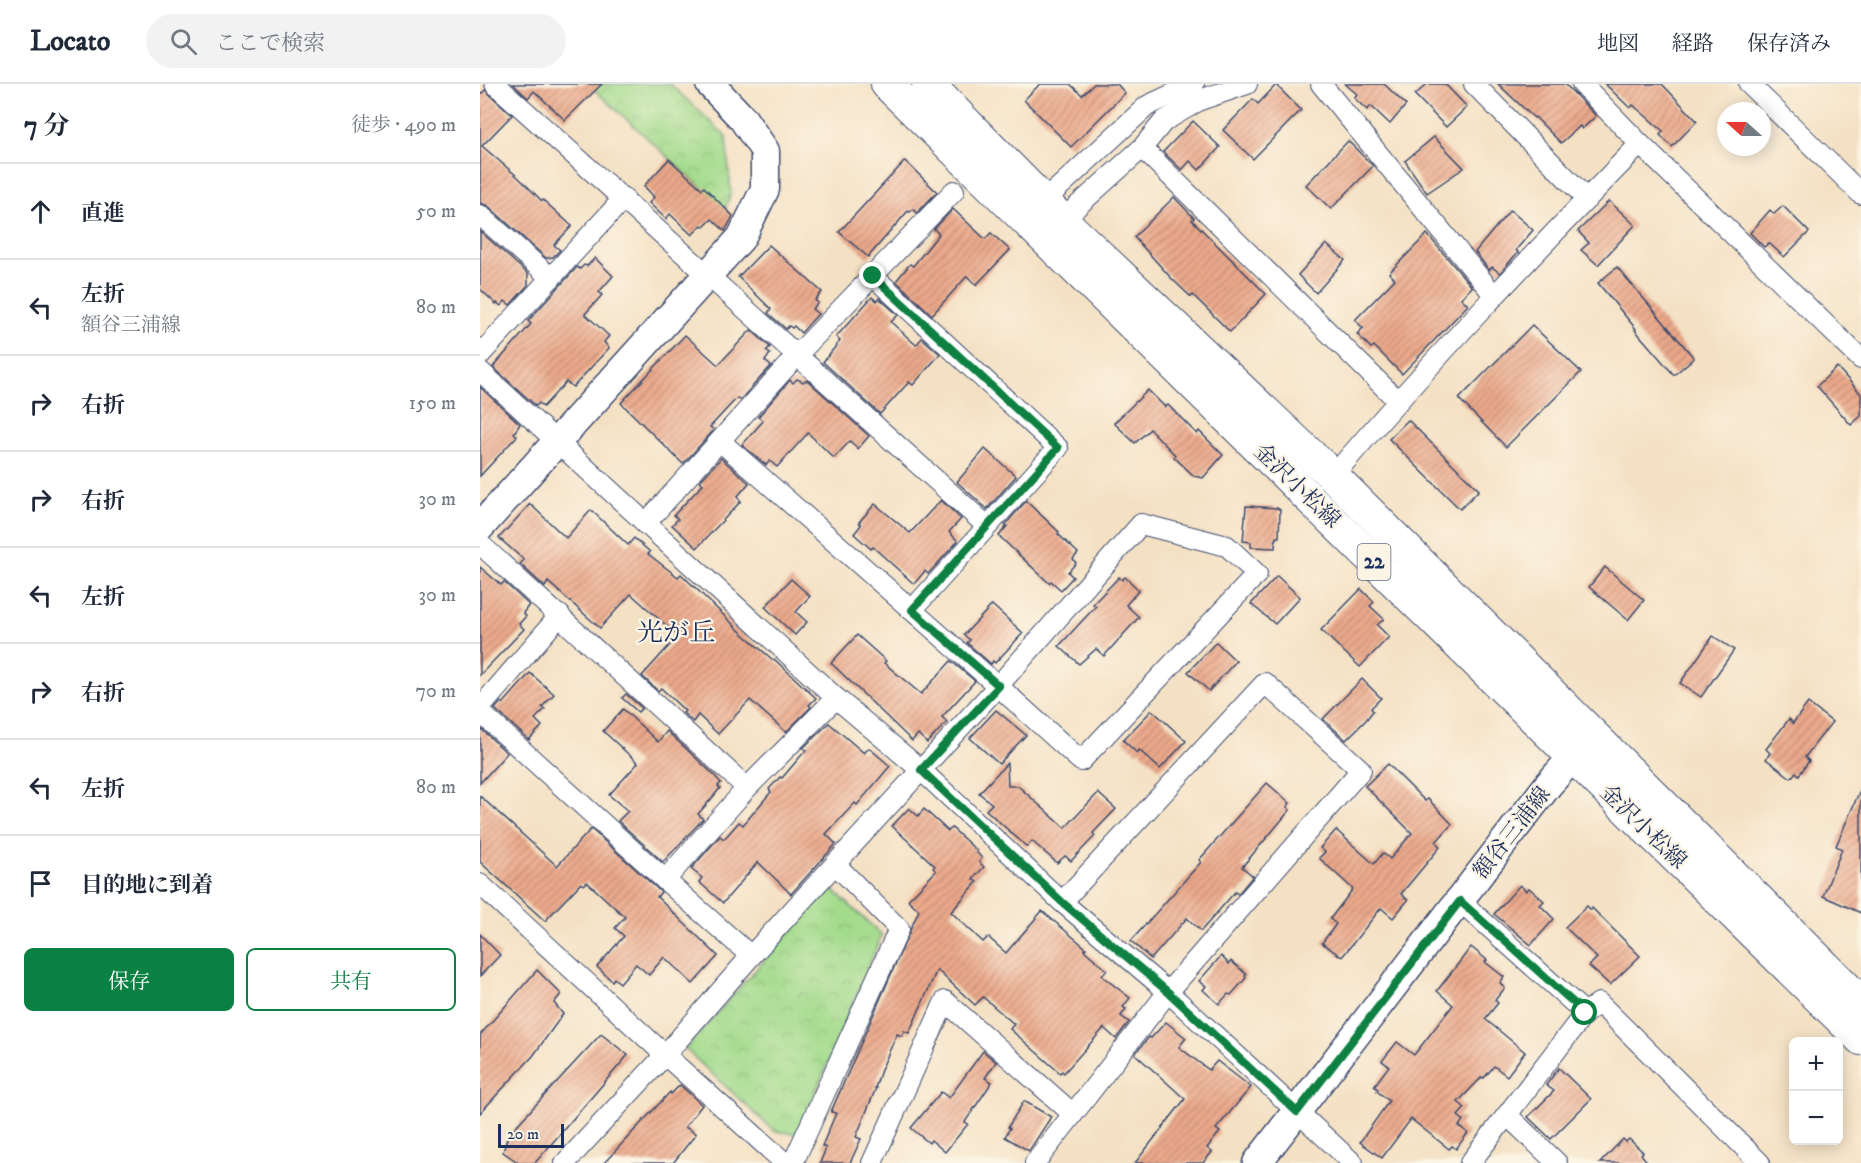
<!DOCTYPE html>
<html lang="ja">
<meta charset="utf-8">
<style>
body{margin:0;font-family:"IM FELL DW Pica","Noto Serif JP",serif;background:#f2f2f3;color:#1f2937}
.controls{position:absolute;right:18px;bottom:18px;display:grid;overflow:hidden;border-radius:9px;box-shadow:0 3px 15px #0003}
.controls button{width:54px;height:54px;display:grid;place-items:center;padding:0;border:0;border-bottom:2px solid #e0e1e3;background:#fff;color:#1f2937;font:30px sans-serif}
.compass{position:absolute;left:1237px;top:18px;width:54px;height:54px;border-radius:50%;background:#fff;box-shadow:0 3px 15px #0003;rotate:291deg}
.scale{position:absolute;left:18px;bottom:15px;width:66px;box-sizing:border-box;padding-left:6px;border:3px solid #1b2f5e;border-top:0;font-size:16px;line-height:21px;white-space:nowrap;color:#1b2f5e;-webkit-text-stroke:4px #fcf5e5;paint-order:stroke}
.stop{position:absolute;width:18px;height:18px;margin:-14px;border:4px solid #0b8043;border-radius:50%;background:#fff}
.stop.end{background:#0b8043;border-color:#fff;box-shadow:0 2px 6px #0008}
.list{margin:0;padding:0;list-style:none}
h2{display:flex;justify-content:space-between;align-items:center;height:78px;margin:0;padding:0 24px;font-size:26px}
h2 small{font-size:20px;font-weight:400;color:#747a83}
.list li{display:grid;grid-template-columns:39px 1fr auto;gap:18px;align-items:center;box-sizing:border-box;height:96px;padding:0 24px;border-top:2px solid #e0e1e3}
.list b{display:block;font-size:22px;white-space:nowrap}
.list p{margin:0;font-size:20px;white-space:nowrap;color:#747a83}
.list em{font-size:20px;font-style:normal;color:#747a83}
.actions{display:flex;gap:12px;padding:18px 24px}
.actions a{flex:1;padding:14px 0;border:2px solid #0b8043;border-radius:9px;text-align:center;font-size:21px;color:#0b8043}
.actions .main{background:#0b8043;color:#fff}
.icon{flex:none;width:33px;height:33px;fill:none;stroke:currentColor;stroke-width:2;stroke-linecap:round;stroke-linejoin:round}
.map{position:relative;flex:none;width:1381px;height:1079px;overflow:hidden}
header{display:flex;align-items:center;gap:36px;box-sizing:border-box;height:84px;padding:0 30px;background:#fff;border-bottom:2px solid #e0e1e3}
header strong{font-size:28px}
nav{display:flex;gap:33px;margin-inline-start:auto;font-size:21px}
.search{width:420px;height:54px;background:#f2f2f3;display:flex;align-items:center;gap:15px;box-sizing:border-box;padding:0 21px;border-radius:33px;color:#747a83;font-size:22px}
main{display:flex}
aside{flex:1;background:#fff}
.map>svg:first-child{display:block}
.park{fill:url(#park-crowns);stroke:#5f8575;stroke-width:1.5}
.building{fill:url(#building-hatch)}
.lines{fill:none;stroke-linecap:round;stroke-linejoin:round}
.street-casing{stroke:#3c4a6d;stroke-width:22}
.secondary-casing{stroke:#3c4a6d;stroke-width:31}
.primary-casing{stroke:#3c4a6d;stroke-width:34}
.street{stroke:#fff;stroke-width:20}
.secondary{stroke:#fff;stroke-width:28}
.primary{stroke:#fff;stroke-width:32}
.route{stroke:#0b8043;stroke-width:8}
.labels{text-anchor:middle;dominant-baseline:central;stroke-width:4.5;stroke-linejoin:round;paint-order:stroke}
.shield{fill:#fcf5e5;stroke:#5e6a86;stroke-width:1.5}
.shield-label{font-size:21px;font-weight:bold;fill:#1b2f5e}
.street-label{font-size:22px;fill:#1b2f5e;stroke:#fcf5e5}
.quarter-label{font-size:26px;fill:#1b2f5e;stroke:#fcf5e5}
</style>
<header>
<strong>Locato</strong>
<div class="search"><svg class="icon" aria-label="search" viewBox="0 0 24 24"><circle cx="10" cy="10" r="6"/><path d="M15 15l6 6"/></svg>ここで検索</div>
<nav><a>地図</a><a>経路</a><a>保存済み</a></nav>
</header>
<main>
<aside>
<h2>7 分<small>徒歩 · 490 m</small></h2>
<ul class="list">
<li><svg class="icon" aria-label="ahead" viewBox="0 0 24 24"><path d="M12 20V5M6 11l6-6 6 6"/></svg><div><b>直進</b></div><em>50 m</em></li>
<li><svg class="icon" aria-label="left" viewBox="0 0 24 24"><path d="M17 20v-9H6M10 6l-5 5 5 5"/></svg><div><b>左折</b><p>額谷三浦線</p></div><em>80 m</em></li>
<li><svg class="icon" aria-label="right" viewBox="0 0 24 24"><path d="M7 20v-9h11M14 6l5 5-5 5"/></svg><div><b>右折</b></div><em>150 m</em></li>
<li><svg class="icon" aria-label="right" viewBox="0 0 24 24"><path d="M7 20v-9h11M14 6l5 5-5 5"/></svg><div><b>右折</b></div><em>30 m</em></li>
<li><svg class="icon" aria-label="left" viewBox="0 0 24 24"><path d="M17 20v-9H6M10 6l-5 5 5 5"/></svg><div><b>左折</b></div><em>30 m</em></li>
<li><svg class="icon" aria-label="right" viewBox="0 0 24 24"><path d="M7 20v-9h11M14 6l5 5-5 5"/></svg><div><b>右折</b></div><em>70 m</em></li>
<li><svg class="icon" aria-label="left" viewBox="0 0 24 24"><path d="M17 20v-9H6M10 6l-5 5 5 5"/></svg><div><b>左折</b></div><em>80 m</em></li>
<li><svg class="icon" aria-label="arrive" viewBox="0 0 24 24"><path d="M6 21V4h12l-3 4 3 4H6"/></svg><div><b>目的地に到着</b></div></li>
</ul>
<div class="actions"><a class="main">保存</a><a>共有</a></div>
</aside>
<div class="map">
<svg width="1381" height="1079" viewBox="0 0 1381 1079">
<defs>
<pattern id="park-crowns" width="20" height="18" patternUnits="userSpaceOnUse" patternTransform="scale(1.5)"><rect width="20" height="18" fill="#a3db8c"/><path d="M2 6a3 3 0 1 1 6 0M12 15a3 3 0 1 1 6 0" fill="none" stroke="#8cbc7b"/></pattern>
<pattern id="building-hatch" width="6" height="6" patternUnits="userSpaceOnUse" patternTransform="scale(1.5)"><rect width="6" height="6" fill="#eca98a"/><path d="M-1 1l2-2M0 6l6-6M5 7l2-2" fill="none" stroke="#be8a74"/></pattern>
</defs>
<rect width="100%" height="100%" fill="#fcf5e5"/>
<filter id="ink" filterUnits="userSpaceOnUse"><feTurbulence type="fractalNoise" baseFrequency=".0167" numOctaves="2"/><feDisplacementMap in="SourceGraphic" scale="12" xChannelSelector="R" yChannelSelector="G"/><feConvolveMatrix kernelMatrix="1 2 1 2 8 2 1 2 1" color-interpolation-filters="sRGB"/></filter>
<filter id="wash" filterUnits="userSpaceOnUse"><feTurbulence type="fractalNoise" baseFrequency=".008" numOctaves="4" result="noise"/><feDisplacementMap in="SourceGraphic" scale="24" xChannelSelector="R" yChannelSelector="G"/><feGaussianBlur stdDeviation="1.35" result="paint"/><feColorMatrix in="noise" values="0 0 0 0 0 0 0 0 0 0 0 0 0 0 0 0 0 1.4 0 .05"/><feComposite in="paint" operator="in"/></filter>
<g filter="url(#wash)">
<rect width="100%" height="100%" fill="#f4e1c4"/>
<!-- park -->
<g class="park">
<path d="M108 0H190L246 52 251 110 245 125Z"/>
<path d="M350 803 402 851 318 1050 294 1047 205 965Z"/>
</g>
<g id="blocks">
<!-- building -->
<g class="building">
<path d="M33 0H122L85 36 54 7 48 14Z"/>
<path d="M560 0H590L602 11 614 0H637L645 9 591 63 544 16Z"/>
<path d="M865 0H904L926 21 910 40 891 22 887 26 874 14 877 10Z"/>
<path d="M947 0H965L987 23 966 43 935 11Z"/>
<path d="M1018 0H1085L1116 32 1102 45 1100 42 1081 59 1055 33 1054 34Z"/>
<path d="M1125 0H1182L1217 37 1192 63 1180 51 1183 47 1153 21 1150 24Z"/>
<path d="M796 1 821 26 773 75 743 46 773 15 778 20Z"/>
<path d="M5 6 32 31 2 62 38 93 62 117 63 116 92 142 74 161 80 166 73 173 66 174 8 122 0 119V11Z"/>
<path d="M713 37 740 63 719 86 710 77 702 86 683 68Z"/>
<path d="M954 53 984 84 947 109 925 77Z"/>
<path d="M868 57 893 82 851 125 826 101Z"/>
<path d="M189 75 222 105 224 103 253 132 245 147 232 135 224 143 222 141 212 151 190 130 186 135 169 119 174 113 164 102Z"/>
<path d="M425 77 457 108 437 129 433 125 430 128 428 127 388 173 359 148Z"/>
<path d="M694 113 714 134 712 136 786 210 750 248 713 211 711 213 692 195 654 153Z"/>
<path d="M1129 117 1155 141 1118 181 1101 166 1109 159 1098 147Z"/>
<path d="M1303 122 1329 148 1304 173 1289 159 1284 163 1270 149 1290 126 1294 130Z"/>
<path d="M473 125 505 155 511 149 530 166 496 201 487 192 452 231 416 197 430 180 433 182 459 150 454 145Z"/>
<path d="M1030 126 1053 146 1036 166 1038 168 1020 189 1012 183 1009 186 995 168Z"/>
<path d="M0 147 48 190V201L30 221 25 217 21 222 17 219 16 220 0 205Z"/>
<path d="M947 150 992 203 981 214 988 221 922 290 894 262 891 264 877 250 883 244 875 236 915 195 909 189Z"/>
<path d="M846 160 865 176 836 209 818 191Z"/>
<path d="M289 161 342 208 335 216 338 219 332 225 338 230 321 249 314 242 312 244 309 242 306 245 288 229 291 225 258 193Z"/>
<path d="M115 174 133 192 119 208 122 211 105 230 129 252 124 258 129 264 93 303 86 298 63 323 59 319 56 322 13 283 51 240 48 237 97 183 100 185 104 181 107 182Z"/>
<path d="M1137 183 1214 274 1194 291 1155 246 1156 245 1118 199Z"/>
<path d="M392 213 397 217 399 214 418 231 411 238 436 261 442 254 460 270 433 301 429 298 400 330 343 278 360 257 356 253Z"/>
<path d="M1052 241 1101 288 1026 363 979 315Z"/>
<path d="M271 246 290 263 286 267 290 270 285 277 291 282 260 316 257 314 230 343 234 346 203 380 141 319 205 251 238 281Z"/>
<path d="M1357 283 1381 310V332L1371 341 1337 302Z"/>
<path d="M317 295 323 298 327 296 389 352 378 365 370 357 354 374 328 349 297 383 290 377 286 381 262 361 283 337 278 333 310 296 313 299Z"/>
<path d="M0 303 40 340 34 349 37 352 0 392Z"/>
<path d="M668 306 685 323 688 321 717 350 719 347 743 371 723 394 714 392 694 373 695 371 670 345 655 359 634 339Z"/>
<path d="M928 336 999 406 980 425 909 355Z"/>
<path d="M505 365 536 392 507 425 477 398Z"/>
<path d="M241 374 269 399 257 413 261 417 217 464 192 441 198 435 194 431 223 400 220 397Z"/>
<path d="M461 416 481 435 469 448 478 457 448 490 445 487 434 500 393 463 391 465 374 450 381 441 379 438 395 420 430 449Z"/>
<path d="M546 417 579 448 578 450 598 469 593 475 596 479 588 488 593 493 581 506 571 497 569 499 519 452 527 442 525 441Z"/>
<path d="M50 420 86 454 111 426 148 461 154 454 170 468 168 470 198 493 201 490 262 549 293 576 294 575 336 614 329 621 331 623 306 648 270 616 238 650 218 631 213 638 203 629 205 627 181 604 178 607 162 592 198 552 151 510 120 544 68 498 65 503 40 480 44 476 19 454Z"/>
<path d="M766 422 797 424 800 426 799 453H796L795 464 771 463V458L763 457Z"/>
<path d="M0 483 21 501 24 498 49 521 43 529 46 532 39 540 44 545 0 591Z"/>
<path d="M1125 483 1164 516 1148 536 1109 503Z"/>
<path d="M797 492 820 513 795 540 771 520Z"/>
<path d="M639 493 642 496 645 493 659 506 646 521 659 533 624 572 616 565 599 580 579 562 616 522 613 520Z"/>
<path d="M311 495 330 512 316 528 327 538 315 551 285 523Z"/>
<path d="M881 505 894 518 890 522 904 535 897 541 909 553 880 583 841 546Z"/>
<path d="M512 521 543 549 515 579 513 577 511 580 487 559 490 556 484 551Z"/>
<path d="M377 551 406 577 404 579 441 610 471 577 495 597 462 633 467 638 447 659 438 650 432 657 351 579Z"/>
<path d="M1233 552 1254 566 1221 613 1200 599Z"/>
<path d="M736 558 756 577 729 607 708 588Z"/>
<path d="M50 589 74 610 62 623 65 625 55 635 62 642 49 656 15 625 21 618 23 620Z"/>
<path d="M882 595 901 614 891 624 893 627 886 636 866 656 843 635Z"/>
<path d="M146 610 162 624 158 628 142 614Z"/>
<path d="M1328 619 1352 638 1325 673 1329 677 1319 691 1316 688 1311 694 1286 675 1290 669 1286 665 1309 635 1313 639Z"/>
<path d="M143 625 178 658 187 647 233 690 241 699 238 702 240 704 233 713 218 730 223 735 183 778 138 737 148 727 129 711 158 679 123 647Z"/>
<path d="M516 626 546 651 519 680 490 654Z"/>
<path d="M672 626 706 657 680 685 659 666 657 669 643 656Z"/>
<path d="M349 639 384 669 389 664 410 682 377 721 375 719 346 750 356 760 311 810 278 778 243 819 219 798 222 794 211 785 240 752 244 755 259 738 263 741 291 708 289 705 300 693 302 694 326 666 323 664Z"/>
<path d="M0 644 27 669 0 699Z"/>
<path d="M527 679 528 702H538L585 744 618 709 636 725 613 749 615 752 591 777 585 772 577 779 552 757 547 763 506 726 512 720 499 709Z"/>
<path d="M908 680 945 717 948 715 972 740 956 758 960 763 921 810 928 816 913 834 901 824 862 873 842 859 856 840 850 835 873 805 839 774 845 768 840 764 856 746 894 780 903 769 910 775 932 749 885 702Z"/>
<path d="M787 699 810 719 807 723 810 726 762 783 773 792 758 810 755 808 721 847 707 834 671 875 651 857 721 778 719 776Z"/>
<path d="M1381 704V829L1343 812 1362 765 1356 762Z"/>
<path d="M0 712 77 782 111 745 181 808 177 813 238 872 213 900 184 873 169 891 156 880 140 899 134 894 132 897 117 883 144 852 135 844 145 833 107 798 104 801 101 799 65 837 0 778Z"/>
<path d="M429 724 438 732 444 725 468 747 472 744 497 767 496 768 502 774 499 778 504 783 493 795 497 798 471 828 503 858 508 853 526 869 562 827 606 864 604 866 627 886 622 892 650 914 643 923 646 925 641 932 649 938 636 955 624 944 584 989 582 987 580 989 530 945 534 940 503 913 495 921 457 886 429 949 424 947 422 952 417 950 401 986 395 1004H396L376 1053 381 1055 370 1079H340L346 1064 342 1062 356 1029 351 1028 439 826 428 816 456 787 453 784 455 782 412 742Z"/>
<path d="M1040 801 1046 807 1049 804 1064 817 1060 821 1074 835 1051 861 1014 830Z"/>
<path d="M1107 822 1111 826 1112 824 1160 872 1130 901 1109 882 1117 874 1085 843Z"/>
<path d="M0 850 20 871 0 892Z"/>
<path d="M991 863 1007 876 1005 878 1024 893 1020 899 1025 904 1015 916 1018 919 1005 935 1045 968 1027 992 1014 982 1004 994 1002 993 978 1018 985 1024 978 1032 983 1036 979 1042 988 1049 976 1065 972 1062 969 1065 931 1035 902 1074 880 1058 909 1017 897 1007 898 1005 894 1002 909 982 902 977 917 958 934 971 973 921 957 907Z"/>
<path d="M741 872 749 880 751 877 766 890 765 892 766 894 751 911 748 910 739 920 723 906 726 902 719 897Z"/>
<path d="M57 886 81 910 74 919 83 930 53 972 0 1029V951Z"/>
<path d="M686 938 706 954 699 963 729 986 737 977 771 1003 736 1045 740 1048 727 1064 732 1068 723 1079H655L705 1015 655 970 669 953 671 954Z"/>
<path d="M121 950 148 971 55 1079H39L23 1068 28 1051Z"/>
<path d="M503 967 516 978 505 994 512 998 485 1038 488 1040 465 1068 451 1056 449 1059 431 1044 461 1008 469 1014Z"/>
<path d="M1079 984 1111 1015 1071 1055 1048 1033 1074 1007 1066 1001Z"/>
<path d="M200 1001 222 1021 205 1043 216 1050 193 1079H124L190 1008 191 1010Z"/>
<path d="M544 1017 571 1033 549 1067 525 1053 530 1044 528 1043Z"/>
<path d="M1143 1055 1146 1058 1149 1055 1163 1068 1161 1070 1168 1079H1120Z"/>
</g>
</g>
</g>
<g filter="url(#ink)">
<use href="#blocks" fill-opacity="0" stroke="#3c4a6d" stroke-width="1.5"/>
<g class="lines">
<defs>
<g id="street">
<path d="M15 0 507 442"/>
<path d="M841 0 1014 211"/>
<path d="M994 0 1107 115"/>
<path d="M1269 0 1381 110"/>
<path d="M1160 60 1381 275"/>
<path d="M662 64 917 316"/>
<path d="M564 117 667 22 714 0"/>
<path d="M0 131 71 194"/>
<path d="M582 136 662 64 684 37 720 16 767 0"/>
<path d="M393 192 578 364 432 526"/>
<path d="M0 271 144 114"/>
<path d="M0 287 356 614 441 686 582 818 688 908 873 1079"/>
<path d="M240 357 518 602 271 872"/>
<path d="M853 392C951 277 1055 168 1160 60L1102 0"/>
<path d="M165 440 317 271 474 107"/>
<path d="M661 440 747 462 777 490 601 677 518 602Z"/>
<path d="M0 460 267 704"/>
<path d="M0 624 80 531"/>
<path d="M0 628 185 796"/>
<path d="M0 800 185 971 305 1079"/>
<path d="M980 817 1105 929"/>
<path d="M1027 1031 1077 1079"/>
<path d="M85 1079 185 971 271 872 185 796 267 704 356 614"/>
<path d="M313 1079 419 845 355 780"/>
<path d="M392 1079 465 917 593 1030"/>
<path d="M555 1079 688 908 881 686 785 599 582 818"/>
<path d="M990 1079 1105 929 1119 919 1280 1079"/>
</g>
<g id="secondary">
<path d="M0 443 261 154 285 105V67L263 35 230 0"/>
<path d="M777 1079 1068 701 1108 656"/>
</g>
<g id="primary">
<path d="M407 0 1381 955"/>
<path d="M448 0 582 136 853 392 1381 918"/>
</g>
</defs>
<!-- street casing -->
<use href="#street" class="street-casing"/>
<!-- secondary casing -->
<use href="#secondary" class="secondary-casing"/>
<!-- primary casing -->
<use href="#primary" class="primary-casing"/>
<!-- street -->
<use href="#street" class="street"/>
<!-- secondary -->
<use href="#secondary" class="secondary"/>
<!-- primary -->
<use href="#primary" class="primary"/>
</g>
</g>
<g class="lines" filter="url(#ink)">
<!-- route -->
<path class="route" d="M393 192 578 364 432 526 519 602 441 686 582 818 688 908 817 1028 980 817 1105 929"/>
</g>
<g class="labels">
<!-- shield labels -->
<rect class="shield" x="877.5" y="460" width="33" height="36" rx="4.5"/>
<g class="shield-label">
<text x="894" y="478">22</text>
</g>
<!-- street labels -->
<g class="street-label">
<text transform="translate(817 402) rotate(44)">金沢小松線</text>
<text transform="translate(1163 743) rotate(44)">金沢小松線</text>
<text transform="translate(1032 749) rotate(-52)">額谷三浦線</text>
</g>
<!-- quarter labels -->
<g class="quarter-label">
<text x="196" y="549">光が丘</text>
</g>
</g>
</svg>
<div class="controls">
<button>+</button>
<button>−</button>
</div>
<svg class="compass" viewBox="-18 -18 36 36"><path d="M0-13l5 13h-10z" fill="#e53935"/><path d="M0 13l5-13h-10z" fill="#747a83"/></svg>
<div class="scale">20 m</div>
<div class="stop" style="left:1105px;top:929px"></div>
<div class="stop end" style="left:393px;top:192px"></div>
</div>
</main>
